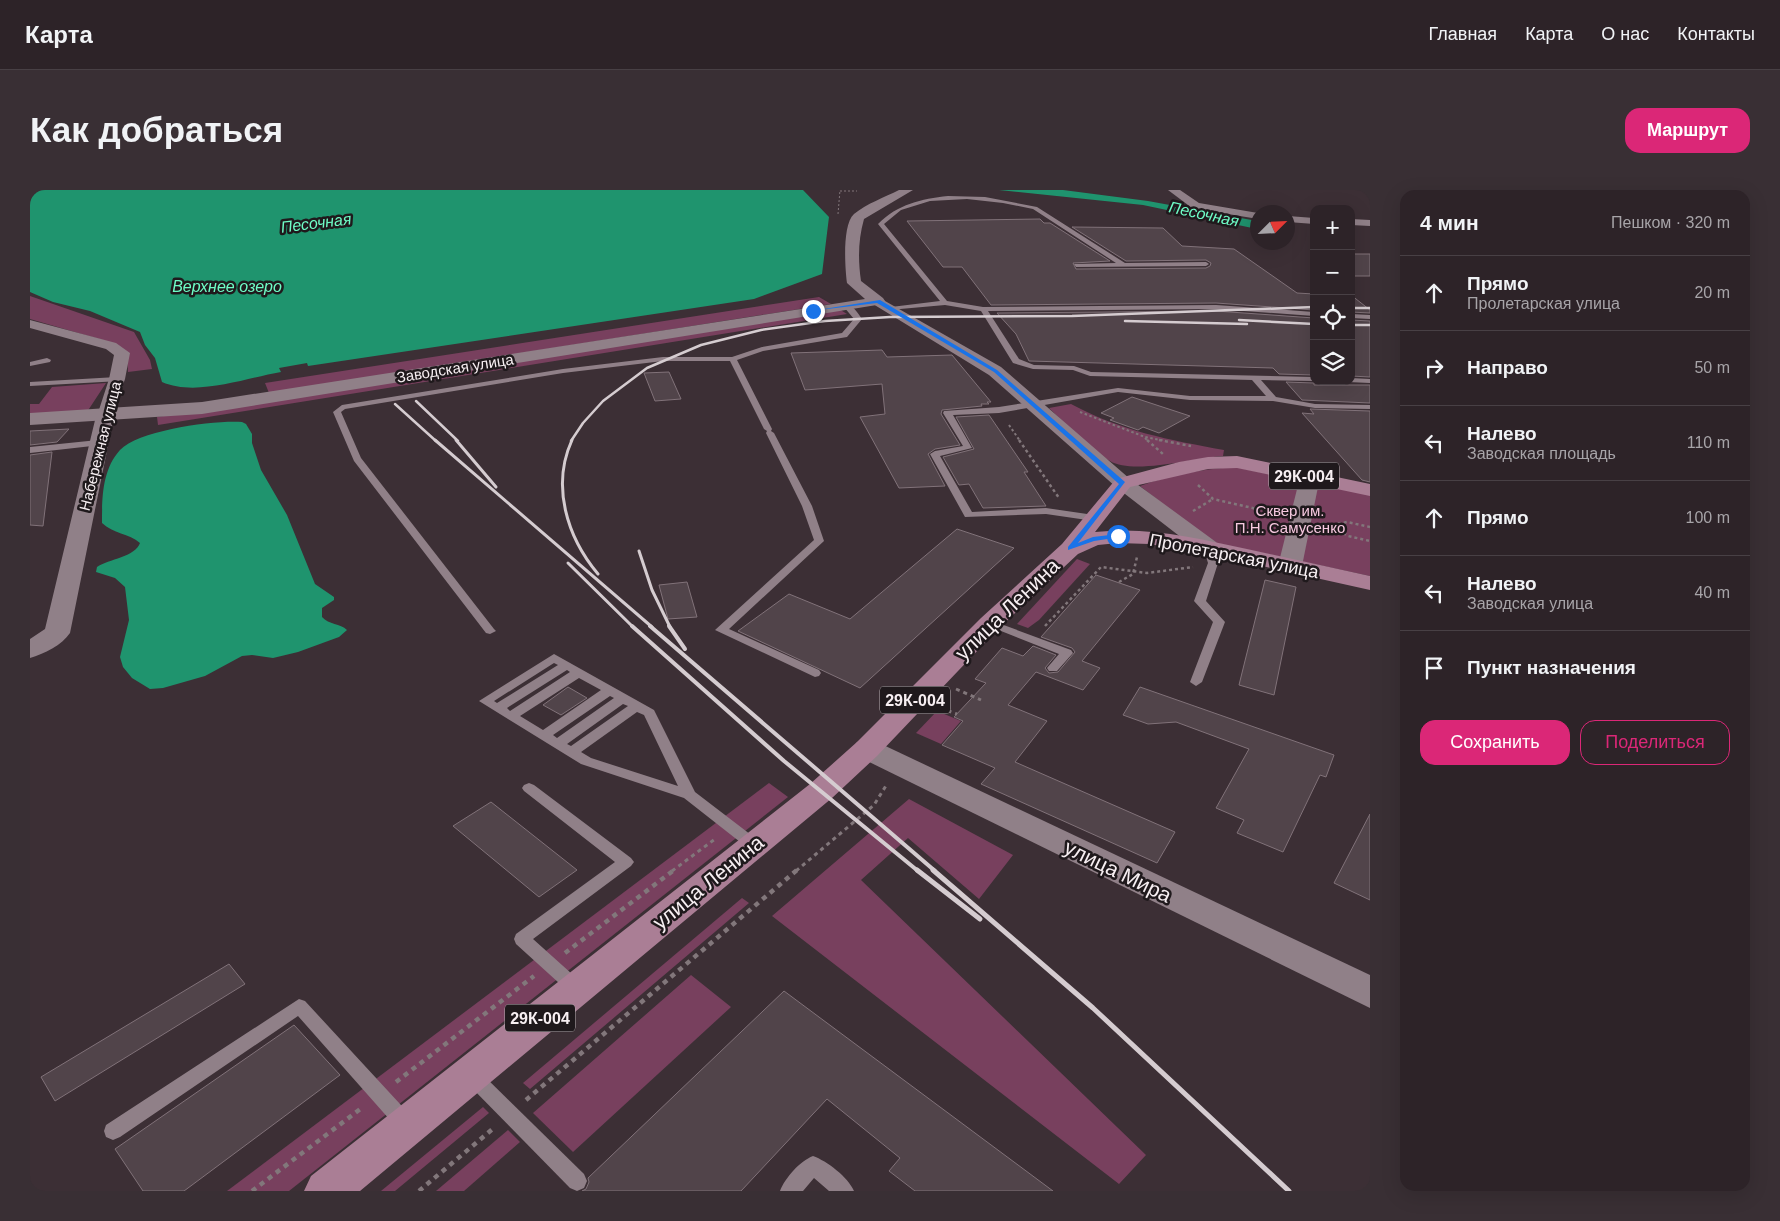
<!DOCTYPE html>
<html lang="ru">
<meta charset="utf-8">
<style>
body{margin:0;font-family:Helvetica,sans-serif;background:#392f34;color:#f1f3f6}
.controls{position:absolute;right:15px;top:15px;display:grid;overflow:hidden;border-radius:10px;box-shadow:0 5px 20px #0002}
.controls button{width:45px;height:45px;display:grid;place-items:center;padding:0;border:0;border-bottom:1px solid #484045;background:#2d2328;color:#f1f3f6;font:25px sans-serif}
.compass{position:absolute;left:1220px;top:15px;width:45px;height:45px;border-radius:50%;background:#2d2328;box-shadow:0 5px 20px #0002;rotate:66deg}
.stop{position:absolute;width:15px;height:15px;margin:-11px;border:4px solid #1a73e8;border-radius:50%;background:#fff}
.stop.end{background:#1a73e8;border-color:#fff;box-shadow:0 1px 5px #0008}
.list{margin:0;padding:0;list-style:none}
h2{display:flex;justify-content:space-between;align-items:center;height:65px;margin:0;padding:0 20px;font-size:21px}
h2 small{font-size:16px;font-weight:400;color:#a7a4a8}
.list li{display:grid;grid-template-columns:32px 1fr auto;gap:15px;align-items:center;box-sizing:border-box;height:75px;padding:0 20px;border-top:1px solid #484045}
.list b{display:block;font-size:19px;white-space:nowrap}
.list p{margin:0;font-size:16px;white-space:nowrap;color:#a7a4a8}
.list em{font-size:16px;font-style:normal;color:#a7a4a8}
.actions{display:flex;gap:10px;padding:15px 20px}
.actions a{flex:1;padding:11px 0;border:1px solid #db2777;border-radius:15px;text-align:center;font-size:18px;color:#db2777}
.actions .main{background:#db2777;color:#fff}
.icon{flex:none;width:28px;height:28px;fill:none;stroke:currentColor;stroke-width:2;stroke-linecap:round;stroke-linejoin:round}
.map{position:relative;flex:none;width:1340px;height:1001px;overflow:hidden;border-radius:15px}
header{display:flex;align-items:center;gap:30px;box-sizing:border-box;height:70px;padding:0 25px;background:#2d2328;border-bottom:1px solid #484045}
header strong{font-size:24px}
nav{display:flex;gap:28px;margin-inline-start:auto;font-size:18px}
.intro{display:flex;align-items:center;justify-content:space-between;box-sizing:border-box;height:120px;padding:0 30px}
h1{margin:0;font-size:35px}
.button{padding:12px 22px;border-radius:15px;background:#db2777;color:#fff;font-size:18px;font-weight:700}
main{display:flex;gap:30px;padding:0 30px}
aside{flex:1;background:#2d2328;border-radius:15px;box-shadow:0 5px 20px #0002}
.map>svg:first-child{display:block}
.green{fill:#78405e}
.water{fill:#1f946e}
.building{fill:#51444a;stroke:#817279}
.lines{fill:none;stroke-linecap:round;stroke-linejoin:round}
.path-far4{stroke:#82777b;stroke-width:1;stroke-dasharray:2 2;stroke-linecap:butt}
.path-far3{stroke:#82777b;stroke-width:2;stroke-dasharray:2.5 2.5;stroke-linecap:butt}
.path-far2{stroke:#82777b;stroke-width:2.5;stroke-dasharray:3 3;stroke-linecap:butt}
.path-far1{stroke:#82777b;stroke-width:3;stroke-dasharray:4 4;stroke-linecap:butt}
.path{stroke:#82777b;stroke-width:4.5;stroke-dasharray:5 5;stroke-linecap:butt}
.service{fill:#908088;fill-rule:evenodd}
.minor{fill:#908088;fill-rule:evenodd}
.tertiary{fill:#908088;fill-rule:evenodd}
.secondary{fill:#908088;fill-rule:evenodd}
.primary{fill:#aa7e95;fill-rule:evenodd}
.rail-far3{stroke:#d5ccd0;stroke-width:2.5}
.rail-far2{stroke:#d5ccd0;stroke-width:3}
.rail-far1{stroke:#d5ccd0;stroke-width:4}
.rail{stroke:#d5ccd0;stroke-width:5}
.route{fill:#1a73e8}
.labels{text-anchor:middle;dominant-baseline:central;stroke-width:5;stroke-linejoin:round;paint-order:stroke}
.far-street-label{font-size:15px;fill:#f7eff2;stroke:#1f191c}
.far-park-label{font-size:15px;fill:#f7c9e0;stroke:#1f191c}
.far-water-label{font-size:16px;font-style:italic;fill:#6efcc6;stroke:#1f191c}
.shield{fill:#1f191c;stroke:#b6afb2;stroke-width:1}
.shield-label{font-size:16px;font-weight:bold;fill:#f7eff2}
.street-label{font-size:18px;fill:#f7eff2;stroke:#1f191c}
.near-street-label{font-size:21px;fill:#f7eff2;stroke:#1f191c}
</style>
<header>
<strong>Карта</strong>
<nav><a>Главная</a><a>Карта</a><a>О нас</a><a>Контакты</a></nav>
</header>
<div class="intro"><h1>Как добраться</h1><a class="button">Маршрут</a></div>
<main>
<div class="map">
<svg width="1340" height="1001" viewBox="0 0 1340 1001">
<rect width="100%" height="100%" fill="#3c2f35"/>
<!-- green -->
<g class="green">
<path d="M0 106 104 142 120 170 122 179 98 182 97 162 86 154 0 129Z"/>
<path d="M789 107 801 114 239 203 235 193Z"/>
<path d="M809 119 817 124 128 235 127 227Z"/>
<path d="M76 193 57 222 0 225V214H9L22 197Z"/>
<path d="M1041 214C1091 241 1139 250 1194 260L1193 266C1165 268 1103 285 1080 271 1062 261 1035 233 1019 218Z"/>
<path d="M1205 277 1340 305V386L1181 352 1110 296C1140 285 1172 279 1205 277Z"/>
<path d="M1047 369 1060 374 1009 430 998 438 987 434Z"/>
<path d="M907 521 931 531 911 554 886 543Z"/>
<path d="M739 593 758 607 259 1001H197Z"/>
<path d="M879 609 983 665 949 709 878 648 831 690 1116 965 1089 994 742 726Z"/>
<path d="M712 708 719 713 500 899 493 893Z"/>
<path d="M661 785 701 817 543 962 503 923Z"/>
<path d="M453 917 459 923 365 1001H351Z"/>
<path d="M478 940 490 952 434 1001H406Z"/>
</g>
<!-- water -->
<g class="water">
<path d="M0 0H773L799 27 792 84 724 109 278 176 277 173 249 178 251 182C216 188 166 207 132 192L125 168 115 155 110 142 60 121 23 112 0 102Z"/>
<path d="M969 0H1033L1118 11 1227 31V39L1113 15Z"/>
<path d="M212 232 216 234 222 244V253L231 280 257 325 285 394 304 407V410L292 418V427C299 435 310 433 317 440L309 447 268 462 243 468 222 465 212 466 175 486 133 498 120 499 102 488 93 477 90 467 99 430 95 397 85 388 66 382 67 377C79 369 105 367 110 353 99 343 83 344 72 333 72 308 72 280 90 260 109 240 185 230 212 232Z"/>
</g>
<!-- building -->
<g class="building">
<path d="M1010 29 1014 33H1020L1080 71 1043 73 1046 79 1176 78 1180 76 1181 73 1176 70 1096 71 1042 37 1133 38 1152 56 1204 59 1267 103 1284 104V120L1186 113 961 115 932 77H913L877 31Z"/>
<rect x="1321" y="64" width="19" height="22"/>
<path d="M1321 105 1340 120V123L1321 122Z"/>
<path d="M1186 121 1284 128V185L1249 184 1243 178 999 171 986 144 967 123Z"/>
<path d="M1321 130 1340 131V187L1321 186Z"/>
<path d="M852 160 857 167 922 165 961 212H957L959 214H951L952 216 912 220 911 224 930 255 905 259 898 264 915 296 869 298 830 227 855 224 852 194 775 200 761 163Z"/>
<path d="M639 182 651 209 625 211 614 183Z"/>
<path d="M1256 192 1284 193V195H1340V213L1272 210Z"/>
<path d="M1102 207 1160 226 1129 243 1113 237 1108 240 1080 230 1084 228 1071 223Z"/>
<path d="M1280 219 1340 221V292L1332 290 1272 223 1284 224Z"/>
<path d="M959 225 998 282H994L1016 316 953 318 939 294 929 295 913 267 944 259 926 227Z"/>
<path d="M39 239 27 252 0 255V241Z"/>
<path d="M22 262 13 336 0 335V265Z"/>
<path d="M927 339 984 358 830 498 708 441 759 404 820 429Z"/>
<path d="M1066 385 1110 400 1052 471 1070 478 1053 500 1006 482 978 515 1017 531 985 572 1145 642 1127 673 951 594 965 578 912 555 933 531 924 527 956 493 945 489 972 458 993 466 1003 456 1026 465 1015 478 1019 483 1028 482 1045 462 1042 458 1011 447Z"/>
<path d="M1235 390 1266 397 1244 505 1209 495Z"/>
<path d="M657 392 667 427 638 429 629 395Z"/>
<path d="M538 497 557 508 531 525 513 515Z"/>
<path d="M1110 497 1304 565 1296 587 1290 585 1253 662 1207 643 1214 630 1186 618 1219 559 1146 532 1118 534 1093 525Z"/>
<path d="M461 612 547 680 509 707 423 636Z"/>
<path d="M1340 624V710L1304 693Z"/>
<path d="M199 774 215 794 25 911 11 887Z"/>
<path d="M754 801 1023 1001H885L859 981 870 968 797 909 711 1001H552L556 999 559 992 558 988Z"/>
<path d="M264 835 310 885 154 1001H113L85 959Z"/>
</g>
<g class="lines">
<!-- path-far4 -->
<g class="path-far4">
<path d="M810 1H827"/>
<path d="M808 24 810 0"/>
</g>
<!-- path-far3 -->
<g class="path-far3">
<path d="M1050 222 1115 247 1136 251"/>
<path d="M979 235 990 251"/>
<path d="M1115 248 1118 251"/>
</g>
<!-- path-far2 -->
<g class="path-far2">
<path d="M989 250 1029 308"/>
<path d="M1117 250 1133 264"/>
<path d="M1129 250 1161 256"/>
<path d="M1168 295 1183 309 1249 324"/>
<path d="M1163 321 1183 309"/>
<path d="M1292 333 1301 335 1318 346 1340 351"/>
<path d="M1302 335 1317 332 1340 337"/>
<path d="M1089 392 1103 384 1107 367"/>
<path d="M1015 436 1071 377 1117 383 1163 377"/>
</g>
<!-- path-far1 -->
<g class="path-far1">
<path d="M926 499 951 510"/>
<path d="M910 518 927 524"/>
<path d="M642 681 685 649"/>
<path d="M766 681 844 615 857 594"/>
</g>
<!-- path -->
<g class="path">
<path d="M535 763 644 680"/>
<path d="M366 892 504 786"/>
<path d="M496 910 767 680"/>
<path d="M222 1001 333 917"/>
<path d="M389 1001 465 937"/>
</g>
<!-- service -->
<g class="service">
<path d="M918 6 955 7 1007 17 1095 73 1176 72 1179 74 1176 76 1046 77 1044 74 1086 73 1003 19 973 13 937 9 900 11 871 20 854 34 917 111 953 117 1186 115 1284 122V126L1186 119 958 121 989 169 1004 175 1044 176 1061 182 1284 187V191L1231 190 1246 207 1285 214 1340 215V219L1285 218 1243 211 1160 210 1088 202 969 223 923 225 942 258 910 266 942 322 1016 318 1064 325 1069 328 1064 331 1016 324 935 327 900 264 905 261 933 256 913 223 914 221 969 217 1088 198 1160 206H1236L1222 190 1060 186 1043 180 1003 179 983 173 951 121 915 115 859 120V118L861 117 910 111 848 34C868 14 891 9 918 6Z"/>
<path d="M814 115C823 114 827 122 832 129L817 147 733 161 707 170 742 239 741 241 744 243 782 316 794 351 699 439 789 480 791 483 789 486 785 487 685 440 784 350 772 316 736 243 737 241 734 239 700 171H633L533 183 315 219 311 222 331 268 464 439 466 441 460 444 456 443 324 271 303 222 312 215 533 179 633 167H702L732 157 812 143 824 129 814 117Z"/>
<path d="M1321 124 1340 125V129L1321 128Z"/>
<path d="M17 168 21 170 20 172 0 176V172Z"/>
<path d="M87 187H90V191L0 196V192Z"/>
<path d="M1321 188 1340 189V193L1318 192 1321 191Z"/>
<path d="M68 250 71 251V255L0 263V257Z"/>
<path d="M1178 354 1183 357 1188 373 1176 411 1195 432 1172 492 1166 496 1160 492 1183 432 1164 411 1178 373 1173 357Z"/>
<path d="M960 430 1041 460 1043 463 1027 481H1019L1017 478 1029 464 956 435 954 433Z"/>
<path d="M524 464 624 520 665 602 729 651 731 655 729 659 724 660 719 659 654 608 551 574 449 511ZM524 473 528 475 467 513 464 511ZM537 480 540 482 480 521 477 518ZM549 488 571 500 513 540 490 526ZM580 506 584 508 527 548 523 545ZM593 514 598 516 541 556 537 554ZM607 522 614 525 648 596 561 568 551 562Z"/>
<path d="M499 593 504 595 601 668 604 672 601 676 503 749 552 793 554 798 552 803 546 805 540 803 486 754 484 749 486 744 585 672 494 601 492 598 494 595Z"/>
<path d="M269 809 275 811 382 927 384 933 382 939 375 942 368 939 268 826 90 947 83 950 76 947 74 941 76 935Z"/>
<path d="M442 878 448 880 554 984 557 991 554 998 547 1001 540 998 436 892 433 886 436 880Z"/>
<path d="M783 966C797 971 818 987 824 1001H799L784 988 773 1001H750C755 988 770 971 783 966Z"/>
</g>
<!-- minor -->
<g class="minor">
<path d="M1138 0H1150L1169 13 1228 23V29L1162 18Z"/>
<path d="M1258 26 1284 28V34L1258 32Z"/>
<path d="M1321 29 1340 30V36L1321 35Z"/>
<path d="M0 130 86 153 100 163 95 189 81 230H69L67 226 79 189 84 165 76 159 0 138Z"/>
</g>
<!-- tertiary -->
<g class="tertiary">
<path d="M848 107 971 177 1100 289 1186 352 1189 357 1186 362 1178 364 1170 362 1086 297 959 185 843 114 841 111Z"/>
<path d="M75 220 82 222 84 226 40 443C32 455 14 464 0 468V449L15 439 66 226 68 222Z"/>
<path d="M1280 281 1287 283 1290 287 1272 376 1268 381 1260 383 1252 381 1248 376 1270 287 1273 283Z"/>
<path d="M837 549 847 552 1340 785V818L827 566 822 559 827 552Z"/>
</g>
<!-- secondary -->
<path class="secondary" d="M869 0H883L834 29C828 50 828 70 831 91L853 108 855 111 853 114 172 224 0 235V223L172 212 835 109 817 93C815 78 812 35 824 24 836 14 855 7 869 0Z"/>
<!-- primary -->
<path class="primary" d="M1207 266 1340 294V306L1207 278 1178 279 1100 297 1065 342C1117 336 1167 348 1217 359 1258 368 1299 377 1340 386V400L1178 364 1119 354 1088 353 1068 355 1048 364 969 438 847 566 802 608 330 1001H274L281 986 780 594 827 552 951 428 1032 354 1086 289 1149 272 1178 267Z"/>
<!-- rail-far3 -->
<g class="rail-far3">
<path d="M1321 118H1340"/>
<path d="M1209 130 1284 134"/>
<path d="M1095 131 1217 134"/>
<path d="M1321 135H1340"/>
<path d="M386 211 428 251"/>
<path d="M365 214 406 251"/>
<path d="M541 251 553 233 573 211 617 178 671 155 731 140 795 131 860 127 1042 126 1284 117"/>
</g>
<!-- rail-far2 -->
<g class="rail-far2">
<path d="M405 250 622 437"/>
<path d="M426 250 466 297"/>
<path d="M542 250C521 296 537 347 568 384"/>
<path d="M609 361 622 400 640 437"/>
<path d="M538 373 603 437"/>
</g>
<!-- rail-far1 -->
<g class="rail-far1">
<path d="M602 436 754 571 888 681"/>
<path d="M620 436 905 681"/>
<path d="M639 436 655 459"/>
</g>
<!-- rail -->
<g class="rail">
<path d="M887 680 950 729"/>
<path d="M903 680 1063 818 1259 1001"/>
</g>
</g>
<!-- route -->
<path class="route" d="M850 110 967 180 1095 292 1048 353 1063 347 1088 344 1091 347 1064 351 1038 360V357L1089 294 964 182 847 113 781 121Z"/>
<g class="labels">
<!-- far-street labels -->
<g class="far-street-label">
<text transform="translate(425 178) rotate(-9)">Заводская улица</text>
<text transform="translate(70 256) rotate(-76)">Набережная улица</text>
</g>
<!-- far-park labels -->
<g class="far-park-label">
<text x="1260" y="320">Сквер им.<tspan x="1260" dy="17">П.Н. Самусенко</tspan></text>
</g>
<!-- far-water labels -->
<g class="far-water-label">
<text transform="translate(1174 24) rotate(12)">Песочная</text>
<text transform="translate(286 33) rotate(-7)">Песочная</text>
<text x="197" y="96">Верхнее озеро</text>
</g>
<!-- shield labels -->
<g class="shield">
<rect x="1239" y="272.5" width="70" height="27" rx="4"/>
<rect x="850" y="496.5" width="70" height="27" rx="4"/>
<rect x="475" y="814.5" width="70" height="27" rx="4"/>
</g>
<g class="shield-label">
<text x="1274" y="286">29К-004</text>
<text x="885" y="510">29К-004</text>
<text x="510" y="828">29К-004</text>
</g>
<!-- street labels -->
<g class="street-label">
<text transform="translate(1204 366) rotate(11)">Пролетарская улица</text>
</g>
<!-- near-street labels -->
<g class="near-street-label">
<text transform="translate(977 419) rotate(-44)">улица Ленина</text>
<text transform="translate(1088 681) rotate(26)">улица Мира</text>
<text transform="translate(678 692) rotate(-39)">улица Ленина</text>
</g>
</g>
</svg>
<div class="controls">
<button>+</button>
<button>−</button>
<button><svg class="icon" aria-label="locate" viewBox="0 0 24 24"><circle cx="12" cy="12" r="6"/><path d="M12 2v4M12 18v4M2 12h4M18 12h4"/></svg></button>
<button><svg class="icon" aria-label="layers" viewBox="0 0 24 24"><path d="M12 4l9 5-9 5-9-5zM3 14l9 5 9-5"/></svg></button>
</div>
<svg class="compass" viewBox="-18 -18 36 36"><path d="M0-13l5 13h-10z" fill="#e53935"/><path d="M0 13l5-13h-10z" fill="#a7a4a8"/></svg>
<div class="stop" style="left:1088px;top:346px"></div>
<div class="stop end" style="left:783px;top:121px"></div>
</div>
<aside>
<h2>4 мин<small>Пешком · 320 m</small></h2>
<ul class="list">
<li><svg class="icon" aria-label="ahead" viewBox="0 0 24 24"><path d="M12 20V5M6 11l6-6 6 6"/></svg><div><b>Прямо</b><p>Пролетарская улица</p></div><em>20 m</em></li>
<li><svg class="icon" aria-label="right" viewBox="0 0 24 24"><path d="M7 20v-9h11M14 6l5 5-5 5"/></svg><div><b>Направо</b></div><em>50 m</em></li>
<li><svg class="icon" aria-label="left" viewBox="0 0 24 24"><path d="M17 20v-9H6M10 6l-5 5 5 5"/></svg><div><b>Налево</b><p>Заводская площадь</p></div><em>110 m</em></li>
<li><svg class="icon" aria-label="ahead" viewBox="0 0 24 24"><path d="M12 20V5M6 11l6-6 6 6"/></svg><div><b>Прямо</b></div><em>100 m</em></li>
<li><svg class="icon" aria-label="left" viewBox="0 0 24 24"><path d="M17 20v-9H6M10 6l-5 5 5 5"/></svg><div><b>Налево</b><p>Заводская улица</p></div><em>40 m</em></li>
<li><svg class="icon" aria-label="arrive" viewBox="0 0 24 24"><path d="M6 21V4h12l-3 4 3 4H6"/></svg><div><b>Пункт назначения</b></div></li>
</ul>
<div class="actions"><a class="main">Сохранить</a><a>Поделиться</a></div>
</aside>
</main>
